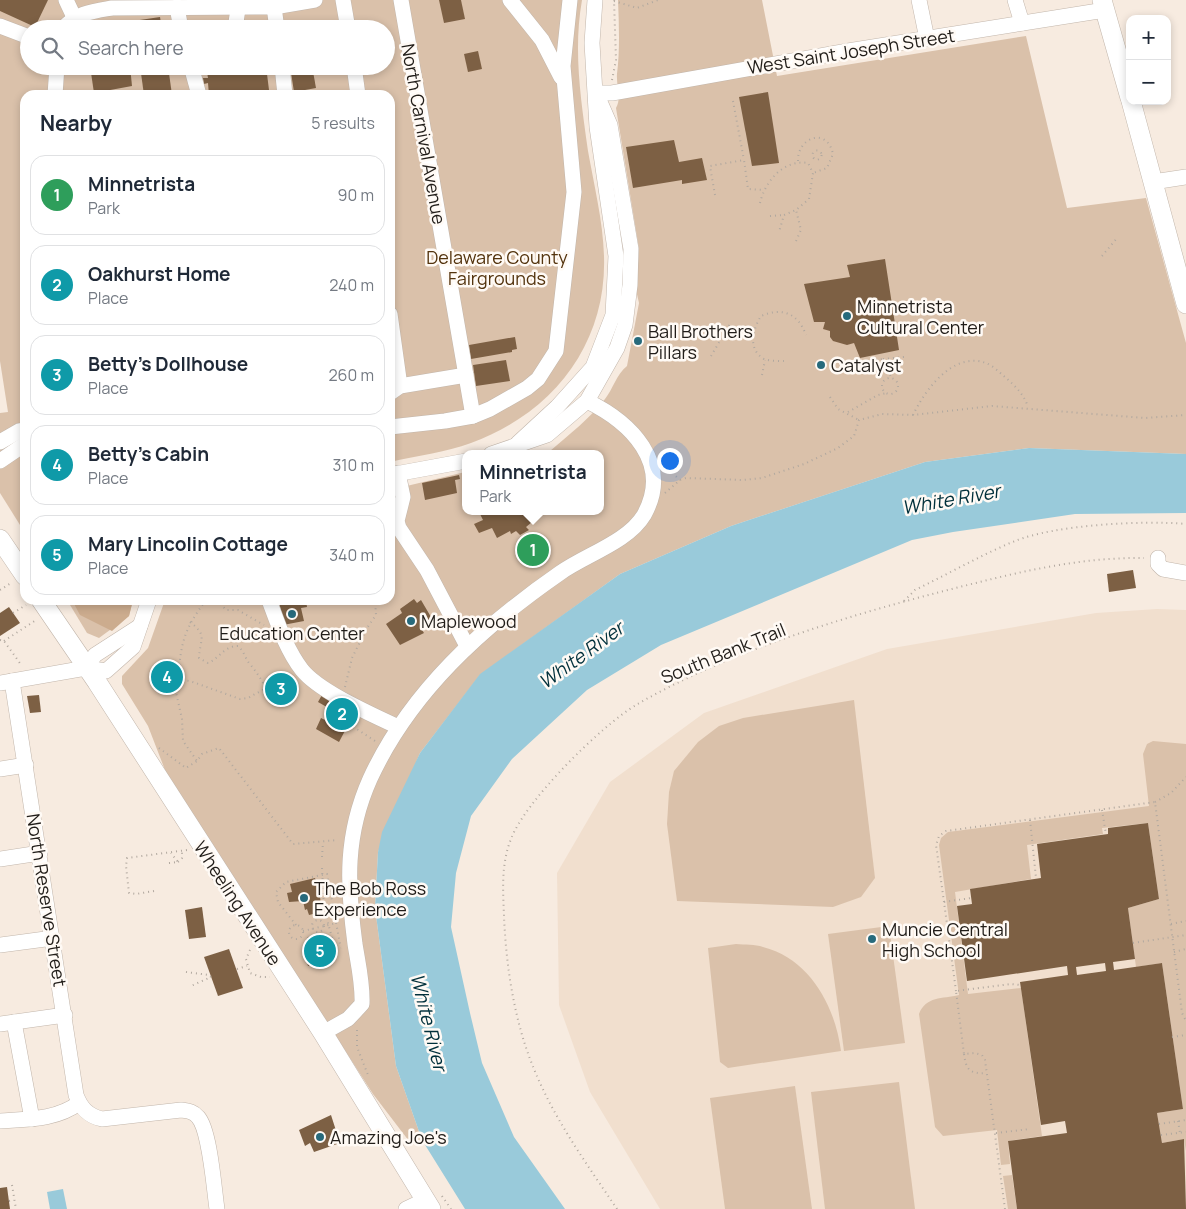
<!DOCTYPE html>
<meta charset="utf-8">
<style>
body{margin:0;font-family:Manrope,sans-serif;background:#f6f6f7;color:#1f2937}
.controls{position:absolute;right:15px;top:15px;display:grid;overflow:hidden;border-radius:10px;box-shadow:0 2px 8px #0003}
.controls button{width:45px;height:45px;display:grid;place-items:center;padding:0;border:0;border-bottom:1px solid #e0e1e3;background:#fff;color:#1f2937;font:25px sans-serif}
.you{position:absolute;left:669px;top:460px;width:18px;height:18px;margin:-12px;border:4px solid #fff;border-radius:50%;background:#1a73e8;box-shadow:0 0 0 8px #1a73e833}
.badge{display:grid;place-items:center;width:32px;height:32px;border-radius:50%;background:#111827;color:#fff;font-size:16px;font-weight:700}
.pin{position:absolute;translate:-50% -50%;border:2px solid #fff;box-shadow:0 1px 5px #0006}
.popup{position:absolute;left:462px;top:450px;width:142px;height:65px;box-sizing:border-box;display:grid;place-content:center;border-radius:10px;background:#fff;filter:drop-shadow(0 1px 4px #0005);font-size:16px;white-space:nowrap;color:#747a83}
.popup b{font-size:19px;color:#1f2937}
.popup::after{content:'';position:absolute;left:50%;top:100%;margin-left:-10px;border:10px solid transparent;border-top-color:#fff}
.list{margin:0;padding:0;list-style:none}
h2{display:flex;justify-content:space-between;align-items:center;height:65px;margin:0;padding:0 20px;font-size:21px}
h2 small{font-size:16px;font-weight:400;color:#747a83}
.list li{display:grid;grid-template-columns:32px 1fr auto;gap:15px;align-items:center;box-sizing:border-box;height:80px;margin:0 10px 10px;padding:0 10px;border:1px solid #e0e1e3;border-radius:15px}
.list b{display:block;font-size:19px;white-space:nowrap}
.list p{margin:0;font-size:16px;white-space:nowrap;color:#747a83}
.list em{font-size:16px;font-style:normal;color:#747a83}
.icon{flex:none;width:28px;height:28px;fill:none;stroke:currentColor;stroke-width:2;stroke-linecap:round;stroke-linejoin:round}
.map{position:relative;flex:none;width:1186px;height:1209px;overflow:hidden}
.search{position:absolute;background:#fff;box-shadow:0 2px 8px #0003;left:20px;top:20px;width:375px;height:55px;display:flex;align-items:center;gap:12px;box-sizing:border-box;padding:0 18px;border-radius:28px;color:#747a83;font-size:19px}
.panel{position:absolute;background:#fff;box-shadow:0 2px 8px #0003;left:20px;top:90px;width:375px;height:515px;border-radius:15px}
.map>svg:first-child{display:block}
.built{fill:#f1dfce}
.green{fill:#dac1aa;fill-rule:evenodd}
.forest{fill:#ccac8e}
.water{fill:#99cada}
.building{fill:#7d6044;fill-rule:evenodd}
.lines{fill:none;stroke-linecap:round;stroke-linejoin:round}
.minor-casing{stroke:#c2b6ab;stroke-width:16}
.major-casing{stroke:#c2b6ab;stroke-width:20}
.path{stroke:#b1a89f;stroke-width:2;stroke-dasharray:1 4;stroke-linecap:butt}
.minor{stroke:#fff;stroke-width:15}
.major{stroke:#fff;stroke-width:19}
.poi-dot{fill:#276a7c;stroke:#fffaf5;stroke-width:2}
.labels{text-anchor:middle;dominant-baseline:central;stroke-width:5;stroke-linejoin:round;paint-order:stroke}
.street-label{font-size:18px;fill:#211d19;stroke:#fffaf5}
.park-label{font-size:18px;fill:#53330d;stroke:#fffaf5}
.poi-label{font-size:18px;fill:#211d19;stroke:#fffaf5;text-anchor:start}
.water-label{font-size:19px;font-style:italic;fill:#00303b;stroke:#fffaf5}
</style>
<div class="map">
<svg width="1186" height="1209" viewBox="0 0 1186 1209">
<rect width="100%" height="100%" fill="#f7ebe0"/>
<!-- built -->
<path class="built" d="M1157 609 1186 610V1209H660L590 1092 559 1005 557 873 610 782 704 713 887 649 1096 613Z"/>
<!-- green -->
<g class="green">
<path d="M0 0H582C573 51 581 100 588 151 594 185 603 221 604 256 607 344 553 413 471 443 446 452 416 456 390 462V95H25V533L0 493V413L8 412 0 361ZM29 29H386V66H29Z"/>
<path d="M618 0H762L777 76 1026 36 1067 208 1146 198 1186 343V454L1029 448 925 462 731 526 620 574 480 675 420 753 378 852 375 908 396 1066 422 1140 412 1145 373 1094 165 770 148 726 122 684V676L148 648 165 600H390V490L465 472 466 511H600V454H542L550 451C570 434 589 419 605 399 613 389 616 375 627 366L639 303 636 290 639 249 616 108C622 97 616 86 617 74 620 50 619 25 618 0Z"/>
<path d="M67 600H133L129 616 99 638 87 633Z"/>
<path d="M854 700 875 878 861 897 833 907 677 901 667 824 669 792 674 771 698 742 719 726 743 718Z"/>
<path d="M1153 741 1186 744V1151L1184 1139 1162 1143 1157 1113 1183 1109 1162 963 1136 967 1128 908 1159 899 1148 823 1102 828 1103 834 1027 845 1031 879 955 892 968 994 1021 988 1042 1136 1008 1141 1010 1164 1001 1165 997 1130 943 1136 935 1127 919 1014C926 996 942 999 959 995L939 845 941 838 948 832 1149 806 1143 754 1147 744Z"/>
<path d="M889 926 905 1043 844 1051 828 934Z"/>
<path d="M736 944C745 945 755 944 763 947 810 959 835 1006 841 1051L728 1068 720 1062 708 948Z"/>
<path d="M899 1082 915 1209H825L811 1092Z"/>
<path d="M795 1086 812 1209H725L710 1098Z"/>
<path d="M1012 1175 1017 1209H1008L1003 1176Z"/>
</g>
<!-- forest -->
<path class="forest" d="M72 600H133L129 616 112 631 80 615Z"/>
<!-- water -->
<g class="water">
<path d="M1029 448 1186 454V513L1075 514 953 532 912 540 661 645 587 690 512 759 471 816 456 873 451 927 470 1013 482 1063 514 1137 565 1209H465L422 1140 396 1066 375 908 378 852 382 832 420 753 480 674 620 574 731 526 925 462Z"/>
<path d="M63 1189 67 1209H50L47 1192Z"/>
</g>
<!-- building -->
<g class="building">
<path d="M0 0H48L35 27 0 11Z"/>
<path d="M439 0H461L465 19 444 23Z"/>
<path d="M160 17 162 29H134L133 21Z"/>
<path d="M478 51 482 69 468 72 464 54Z"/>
<path d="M90 66H130L132 86 94 93Z"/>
<path d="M140 66H168L172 95H144Z"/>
<path d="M206 66H266L269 90 209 95 208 83 204 84 203 78H208Z"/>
<path d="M290 66H312L316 88 294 92Z"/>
<path d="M768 92 779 163 752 166 739 97Z"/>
<path d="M674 140 679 162 702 158 707 180 682 184V180L633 188 626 147Z"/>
<path d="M885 259 899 350 860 358 854 343 847 345 833 341 830 337V331L823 329 825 322H814L804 284 850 277 847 265Z"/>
<path d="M515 337 517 349 512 350V352L471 359 469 345Z"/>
<path d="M506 360 510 381 476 386 473 365Z"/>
<path d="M459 475 460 479 455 480 457 493 425 500 422 483Z"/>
<path d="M482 511H543L542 515 531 519 532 522 526 527 529 530 520 535 516 531 511 534 510 531 497 538 492 528 479 533 474 524 483 520 480 514Z"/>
<path d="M1133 570 1136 588 1109 592 1107 574Z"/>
<path d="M414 599 417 603 421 600 431 617 429 618 432 623 422 630 424 633 400 645 386 624 402 613 400 609Z"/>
<path d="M279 600H306L307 607 301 608 304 621 283 625Z"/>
<path d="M9 607 20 623 0 636V613Z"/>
<path d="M163 666 175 668 172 689 160 687Z"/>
<circle cx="281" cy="689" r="5"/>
<path d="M323 693 356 710 339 742 316 729 321 718 327 721 332 710 318 702Z"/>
<path d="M39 695 41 712 30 713 27 696Z"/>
<path d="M1148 823 1159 899 1128 908 1135 959 1113 962 1114 970 1162 963 1183 1109 1157 1113 1162 1143 1184 1139 1186 1209H1017L1008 1141 1067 1133 1065 1121 1041 1125 1020 982 1068 975 1067 966 967 981 957 906 972 904 970 889 1041 878 1037 844 1108 834V828ZM1105 963 1106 971 1077 975 1076 967Z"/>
<path d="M315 878 320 895 321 912 309 915 307 909 305 910 303 901 289 902 287 893 292 892 290 884Z"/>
<path d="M202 907 206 937 189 939 185 910Z"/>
<path d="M327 934 332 952 327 953 329 960 308 966 305 954 309 953 306 940 308 937Z"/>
<path d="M229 949 243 988 218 996 204 957Z"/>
<path d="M331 1115 340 1143 314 1152 310 1143 305 1146 299 1130Z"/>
<path d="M7 1187 10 1209H0V1188Z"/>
</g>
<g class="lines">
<defs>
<g id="minor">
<path d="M66 0 74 17"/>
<path d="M343 0 348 29"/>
<path d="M401 0 473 416"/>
<path d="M510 0 542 40 561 77"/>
<path d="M919 0 927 39"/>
<path d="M1015 0 1022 23"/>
<path d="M177 7 181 29"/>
<path d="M274 7 277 29"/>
<path d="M0 26 29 37"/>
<path d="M63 29C75 13 94 11 112 8L274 7 315 0"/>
<path d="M235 29 238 9"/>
<path d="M191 66 199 95"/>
<path d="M282 66 285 95"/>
<path d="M354 66 358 95"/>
<path d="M596 93H612L848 51 1105 10"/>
<path d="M55 95 57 66"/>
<path d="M1153 182 1186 177"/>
<path d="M390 314 400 386"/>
<path d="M390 393 400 386 466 375"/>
<path d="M390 427 445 421 473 416 490 409 527 388 538 379 556 351 574 192 563 66 570 0"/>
<path d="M0 442 19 431 25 430"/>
<path d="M518 443 557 407 593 367 613 315 616 256 597 127 592 43 595 0"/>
<path d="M491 454 547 435 587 401 617 348 625 325 630 285 631 249 610 125 600 102"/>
<path d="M0 461 25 444"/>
<path d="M398 473 403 497 397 521 399 528 427 570 467 646"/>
<path d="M390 475 466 461"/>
<path d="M1158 558V564L1163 569 1186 573"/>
<path d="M269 600C278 624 286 649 302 670 320 692 371 714 398 727"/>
<path d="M86 668 95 655 140 626"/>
<path d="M12 681 76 1095C81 1108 88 1116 102 1119L181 1110C188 1111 193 1111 198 1117 210 1130 214 1189 217 1209"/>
<path d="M0 683 86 668 106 671 133 647 149 600"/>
<path d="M0 769 26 765"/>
<path d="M0 859 40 853"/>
<path d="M0 945 53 938"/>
<path d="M14 1022 32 1119"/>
<path d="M0 1024 65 1015"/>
<path d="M323 1033 348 1019 362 1004C363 984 358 963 355 944 347 884 345 835 370 779 410 692 482 627 560 573 585 555 628 542 644 515 673 463 630 422 587 401"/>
<path d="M0 1121C28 1119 56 1120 79 1103"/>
<path d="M406 1209 425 1200"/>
</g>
<g id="major">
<path d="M1102 0 1130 98"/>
<path d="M1131 101 1186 304"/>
<path d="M0 539 25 576"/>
<path d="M41 600 97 682 323 1033 431 1209"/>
</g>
</defs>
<!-- minor casing -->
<use href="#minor" class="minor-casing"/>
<!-- major casing -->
<use href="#major" class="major-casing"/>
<!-- path -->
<g class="path">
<path d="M614 1 637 8 658 0"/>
<path d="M612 80 616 60 614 0"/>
<path d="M733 101 744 160"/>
<circle cx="817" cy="155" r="4.5"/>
<path d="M798 161C797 138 827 126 833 154L827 168 813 173"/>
<path d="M715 195 710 166 744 160 748 189 763 190"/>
<path d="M760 203C765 181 784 159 808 163L813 173 809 199 796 210 784 215 779 232"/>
<path d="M770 216 784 215"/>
<path d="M796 241 801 230 796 210"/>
<path d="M1102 256 1118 237"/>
<path d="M711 356 730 324"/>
<path d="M883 359 904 357"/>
<path d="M784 361C779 361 769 361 764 359 747 349 753 329 761 316 782 307 798 313 806 335"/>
<path d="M856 362 883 359 885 368 893 379"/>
<path d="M762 375 765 360"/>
<circle cx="890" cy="386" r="8"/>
<path d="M830 397 838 409 859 420"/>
<path d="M848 412 878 395 887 393"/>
<path d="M913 415C925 390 953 351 986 363 992 365 999 372 1005 377 1015 386 1024 394 1028 407"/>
<path d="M665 466 680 480"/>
<path d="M665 493 680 480 686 478 743 480 762 478 804 464 838 448 854 436 859 420 882 414 913 415 992 406 1145 418 1186 415"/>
<path d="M0 590 11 583"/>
<path d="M217 600 226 610H238L264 625"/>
<path d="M904 601 915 590C948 574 981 555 1015 541 1054 525 1143 520 1186 524"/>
<path d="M13 613 26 605"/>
<path d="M190 622C208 636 200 638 199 658L208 663C220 658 224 646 238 646 244 651 245 658 249 663 256 671 261 679 266 688L248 698 240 699 190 681 178 680 176 692 182 719 183 741 197 761 202 754 219 748 293 844 338 840"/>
<path d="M0 640 4 641 22 666"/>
<path d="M4 641 36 620"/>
<path d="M178 680C181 643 183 631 206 600"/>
<path d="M345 687 352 658 367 628 376 615 375 600"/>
<path d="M266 688 292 677"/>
<path d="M349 724 375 741"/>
<path d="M159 748 186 768 197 761"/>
<path d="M1155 802 1171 793 1186 777"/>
<path d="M1102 810 1106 834"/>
<path d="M1030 820 1036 878"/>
<path d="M322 857 323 842"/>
<path d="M178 862 182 858V851"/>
<path d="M169 863 178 862 171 853"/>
<path d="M322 868 324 908 335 949"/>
<path d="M154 891 136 894 129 893 126 866 127 858 187 850"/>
<path d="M320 893 332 891"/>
<path d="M944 902 936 845 939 836 946 831 1155 802 1182 1013 1186 1021"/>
<circle cx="318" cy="926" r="6"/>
<path d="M1171 924 1186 921"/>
<circle cx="296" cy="932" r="7"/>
<path d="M296 925 278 902 276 892 286 882 327 874 340 944"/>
<path d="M303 931 337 923"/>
<path d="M1133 943 1186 935"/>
<path d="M250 950 246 959 250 973 261 977H270"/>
<path d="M331 950 341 948"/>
<path d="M1174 952 1186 949"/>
<path d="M237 969 247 966"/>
<path d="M186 972 209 975 211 977 191 986"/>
<path d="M956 991 944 902 971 898"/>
<path d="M357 1030V1047L368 1075"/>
<path d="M1172 1037 1186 1035"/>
<path d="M964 1054C966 1070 970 1074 986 1073"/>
<path d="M1178 1121 1180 1133"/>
<path d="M1159 1124 1186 1120"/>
<path d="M996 1133 1030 1129"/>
<path d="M1161 1135 1186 1132"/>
<path d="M12 1185 16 1209"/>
<path d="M442 1196 451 1209"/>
<path d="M9 1201 14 1200"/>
<path d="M617 1209C586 1163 552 1116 532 1064 514 1019 506 965 504 916 503 890 501 864 511 839 525 801 601 726 636 705 725 653 840 618 940 592 1007 575 1074 557 1144 558"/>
<path d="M1005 1209 985 1060 982 1055 974 1053 964 1054 956 991 1011 984 1021 985"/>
</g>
<!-- minor -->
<use href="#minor" class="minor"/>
<!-- major -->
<use href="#major" class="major"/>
</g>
<!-- markers -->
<g class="poi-dot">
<circle cx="847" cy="316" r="5"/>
<circle cx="638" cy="341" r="5"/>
<circle cx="821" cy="365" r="5"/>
<circle cx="292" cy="614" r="5"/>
<circle cx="411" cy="621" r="5"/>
<circle cx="304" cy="898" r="5"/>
<circle cx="872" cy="939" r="5"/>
<circle cx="320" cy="1137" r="5"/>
</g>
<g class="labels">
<!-- street labels -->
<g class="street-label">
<text transform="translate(851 51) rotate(-9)">West Saint Joseph Street</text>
<text transform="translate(424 134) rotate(80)">North Carnival Avenue</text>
<text transform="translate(723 653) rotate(-22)">South Bank Trail</text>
<text transform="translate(47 900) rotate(81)">North Reserve Street</text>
<text transform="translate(238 903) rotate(57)">Wheeling Avenue</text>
</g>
<!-- park labels -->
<g class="park-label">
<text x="497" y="257">Delaware County<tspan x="497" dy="21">Fairgrounds</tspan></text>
</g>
<!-- poi labels -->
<g class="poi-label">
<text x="857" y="306">Minnetrista<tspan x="857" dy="21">Cultural Center</tspan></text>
<text x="648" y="331">Ball Brothers<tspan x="648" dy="21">Pillars</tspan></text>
<text x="831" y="365">Catalyst</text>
<text x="421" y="621">Maplewood</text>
<text x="292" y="633" text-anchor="middle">Education Center</text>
<text x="314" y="888">The Bob Ross<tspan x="314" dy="21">Experience</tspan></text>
<text x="882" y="929">Muncie Central<tspan x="882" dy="21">High School</tspan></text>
<text x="330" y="1137">Amazing Joe's</text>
</g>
<!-- water labels -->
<g class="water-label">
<text transform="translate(951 499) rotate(-10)">White River</text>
<text transform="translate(581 655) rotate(-36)">White River</text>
<text transform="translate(429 1022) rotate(76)">White River</text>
</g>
</g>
</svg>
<div class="controls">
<button>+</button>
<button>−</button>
</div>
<div class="you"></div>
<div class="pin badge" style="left:533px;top:550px;background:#2e9e5b">1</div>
<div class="popup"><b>Minnetrista</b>Park</div>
<div class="pin badge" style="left:342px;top:714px;background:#0f9aa8">2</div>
<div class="pin badge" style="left:281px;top:689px;background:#0f9aa8">3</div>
<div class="pin badge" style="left:167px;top:677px;background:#0f9aa8">4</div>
<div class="pin badge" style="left:320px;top:951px;background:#0f9aa8">5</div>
<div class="search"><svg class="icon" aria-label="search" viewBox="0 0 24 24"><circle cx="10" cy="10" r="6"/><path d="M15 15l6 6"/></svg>Search here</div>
<section class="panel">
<h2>Nearby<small>5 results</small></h2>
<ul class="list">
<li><span class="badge" style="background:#2e9e5b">1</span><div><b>Minnetrista</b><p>Park</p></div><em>90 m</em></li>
<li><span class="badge" style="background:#0f9aa8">2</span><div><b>Oakhurst Home</b><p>Place</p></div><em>240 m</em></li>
<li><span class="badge" style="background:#0f9aa8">3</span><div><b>Betty's Dollhouse</b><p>Place</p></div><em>260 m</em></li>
<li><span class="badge" style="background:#0f9aa8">4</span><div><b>Betty's Cabin</b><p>Place</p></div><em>310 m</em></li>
<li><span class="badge" style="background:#0f9aa8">5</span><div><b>Mary Lincolin Cottage</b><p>Place</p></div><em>340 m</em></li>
</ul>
</section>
</div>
